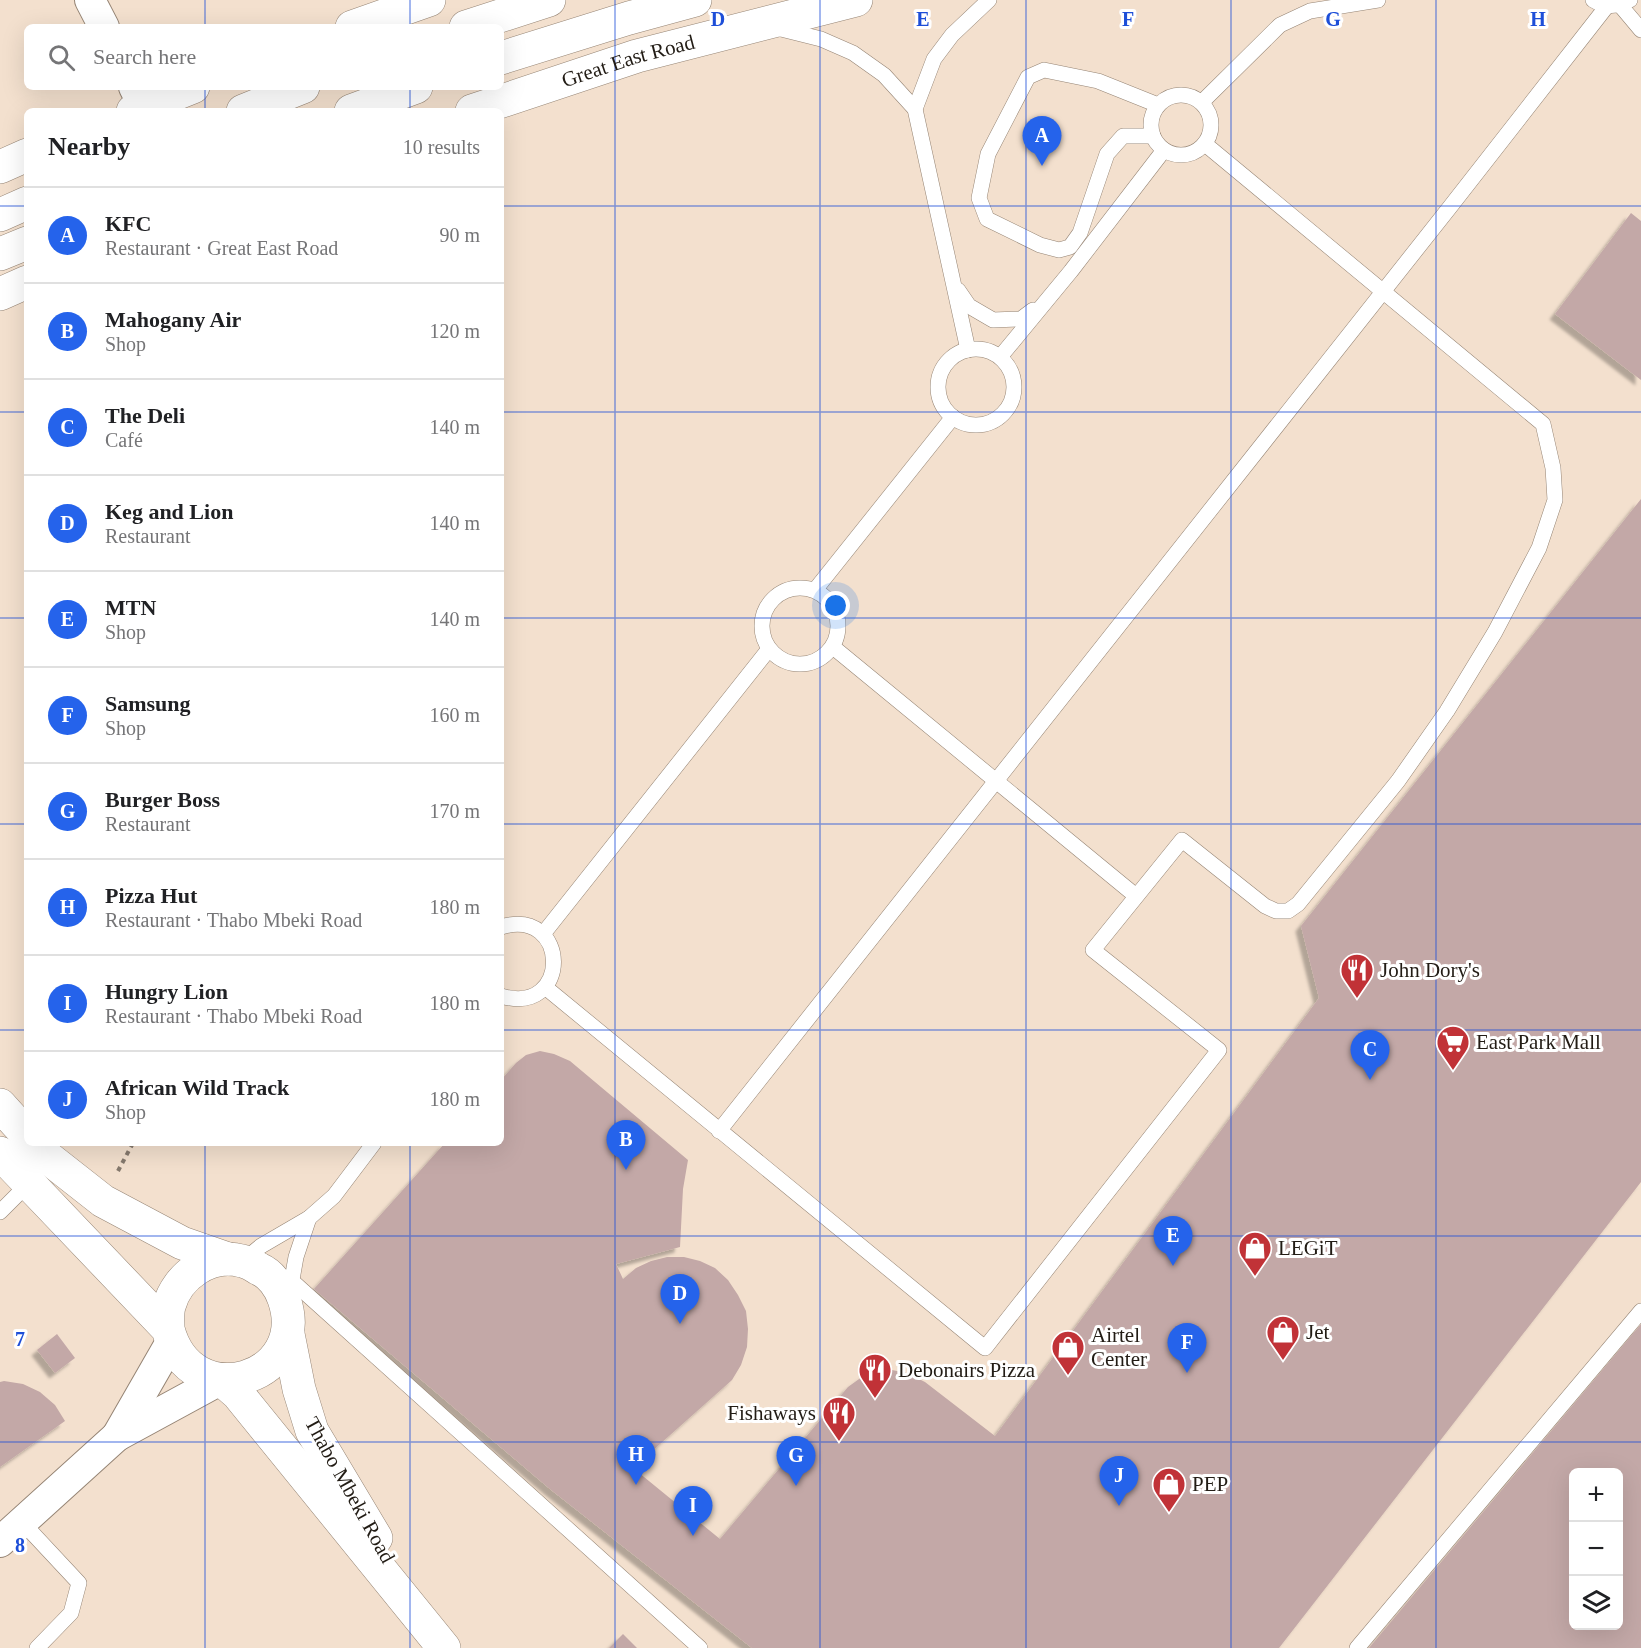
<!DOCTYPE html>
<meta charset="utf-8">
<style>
body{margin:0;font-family:Georgia,serif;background:#f6f6f6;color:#202124}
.controls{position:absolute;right:18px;bottom:18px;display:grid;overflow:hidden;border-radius:9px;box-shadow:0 6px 24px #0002}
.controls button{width:54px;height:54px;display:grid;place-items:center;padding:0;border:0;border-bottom:2px solid #e0e0e0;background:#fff;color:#202124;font:30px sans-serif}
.you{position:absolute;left:836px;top:606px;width:21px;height:21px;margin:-15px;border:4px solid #fff;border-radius:50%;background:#1a73e8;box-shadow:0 0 0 9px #1a73e833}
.badge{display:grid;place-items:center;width:39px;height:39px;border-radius:50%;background:#2563eb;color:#fff;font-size:20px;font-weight:700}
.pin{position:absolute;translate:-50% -50px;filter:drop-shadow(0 2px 3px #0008)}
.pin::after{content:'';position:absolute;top:32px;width:21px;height:18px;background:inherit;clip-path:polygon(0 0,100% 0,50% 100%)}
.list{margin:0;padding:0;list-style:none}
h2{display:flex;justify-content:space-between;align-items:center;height:78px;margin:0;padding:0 24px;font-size:26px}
h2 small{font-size:20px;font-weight:400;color:#757577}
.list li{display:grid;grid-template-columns:39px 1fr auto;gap:18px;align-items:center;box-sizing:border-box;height:96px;padding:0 24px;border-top:2px solid #e0e0e0}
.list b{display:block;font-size:22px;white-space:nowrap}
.list p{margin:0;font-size:20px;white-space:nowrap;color:#757577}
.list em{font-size:20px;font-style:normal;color:#757577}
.icon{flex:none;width:33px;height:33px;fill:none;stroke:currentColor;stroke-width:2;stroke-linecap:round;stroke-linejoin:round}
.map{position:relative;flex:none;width:1641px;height:1648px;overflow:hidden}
.search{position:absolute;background:#fff;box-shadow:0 6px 24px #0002;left:24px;top:24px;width:480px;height:66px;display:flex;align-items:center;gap:15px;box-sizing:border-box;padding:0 21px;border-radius:9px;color:#757577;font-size:22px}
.panel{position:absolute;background:#fff;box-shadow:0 6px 24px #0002;left:24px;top:108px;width:480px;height:1038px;border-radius:9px}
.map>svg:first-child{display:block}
.building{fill:#c3a8a7;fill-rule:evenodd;filter:url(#shadow)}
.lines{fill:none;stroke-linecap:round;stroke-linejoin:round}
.service-casing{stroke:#958474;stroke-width:16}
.minor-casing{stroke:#958474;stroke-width:32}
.secondary-casing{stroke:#958474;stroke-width:34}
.primary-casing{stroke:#958474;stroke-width:34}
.path{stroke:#85796d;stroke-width:4;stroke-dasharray:4.5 4.5;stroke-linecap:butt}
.service{stroke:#fff;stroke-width:15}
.minor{stroke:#fff;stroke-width:30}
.secondary{stroke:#fff;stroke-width:33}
.primary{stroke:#fff;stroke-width:33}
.grid{fill:none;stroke:#1d4ed8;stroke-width:1.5;stroke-opacity:0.55}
.labels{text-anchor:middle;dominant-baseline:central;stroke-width:6;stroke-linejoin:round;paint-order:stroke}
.street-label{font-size:21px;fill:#221c15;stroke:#fff}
.poi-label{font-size:21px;fill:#221c15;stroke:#fff;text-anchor:start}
.grid-label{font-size:20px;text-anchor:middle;font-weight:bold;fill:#1d4ed8;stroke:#fff;stroke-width:6;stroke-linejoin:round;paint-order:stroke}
</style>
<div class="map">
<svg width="1641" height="1648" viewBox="0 0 1641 1648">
<defs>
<filter id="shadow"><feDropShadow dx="-5.5" dy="5.5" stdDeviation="1.5" flood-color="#0004"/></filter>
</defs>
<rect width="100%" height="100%" fill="#f3e0ce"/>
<!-- building -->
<g class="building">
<path d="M1631 213 1641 221V380L1555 314Z"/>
<path d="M1641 499V1182L1279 1648H752L550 1489 314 1289 445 1143H501V1080L516 1063 526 1055 540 1051 554 1054 570 1061 688 1160 683 1189 680 1247 616 1264 623 1279 636 1268 651 1261 667 1257H684L700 1261 715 1268 728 1280 738 1295 746 1311 748 1329 747 1347 741 1365 732 1380 633 1468 720 1539 848 1387 866 1374 892 1370 907 1373 925 1382 995 1436 1319 998 1301 926Z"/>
<path d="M1641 1324V1648H1369ZM1574 1472H1618V1626H1574Z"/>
<path d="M57 1334 75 1358 55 1373 37 1350Z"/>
<path d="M4 1381 23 1384 40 1392 55 1405 65 1421 0 1467V1382Z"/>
<path d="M623 1634 637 1648H609Z"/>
</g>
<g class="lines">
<defs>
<g id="service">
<path d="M1593 0C1606 8 1617 7 1630 0"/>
<path d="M1620 5 1641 30"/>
<path d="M777 28 821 39 853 53 884 75 915 109 968 350"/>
<circle cx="1181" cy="125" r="30"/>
<path d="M1202 102 1280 25 1310 11 1378 0"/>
<path d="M915 109 934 59 952 35 989 0"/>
<path d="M1153 136H1123L1107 154 1080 233 1070 247 1059 250 1040 245 987 219 979 198 988 154 1028 77 1044 70 1098 81 1158 105"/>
<path d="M958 290 969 306 993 320 1021 319 1033 310"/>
<circle cx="976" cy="387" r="38"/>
<path d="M1000 357 1071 271 1164 150"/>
<circle cx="800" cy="626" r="38"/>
<path d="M815 590 953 417"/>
<path d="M833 647 1136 896"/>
<path d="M501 927C570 906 572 1017 501 996"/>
<path d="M543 934 769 649"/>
<path d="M545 987 985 1348 1219 1050 1093 950 1182 840 1265 906 1276 911H1288L1298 904 1398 781 1447 711 1495 632 1539 548 1555 500 1553 468 1543 424 1205 144"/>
<path d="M719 1131 1450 207 1607 6"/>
<path d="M0 1212 28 1184"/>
<path d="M243 1261 261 1246 309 1218 334 1196 374 1143"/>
<path d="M292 1281 700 1648"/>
<path d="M290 1291 296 1257 309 1218"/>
<path d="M22 1522 79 1583 71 1613 37 1648"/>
<path d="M1357 1648 1641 1311"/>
</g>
<g id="minor">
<path d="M90 0 104 27"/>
<path d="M134 87 144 107"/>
<path d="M117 1436 171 1342"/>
<path d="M0 1542 117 1436 220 1380"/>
</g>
<g id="secondary">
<path d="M0 1105 27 1135"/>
<path d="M34 1143 47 1157 103 1201 182 1243 228 1259"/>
<path d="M0 1153 168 1329C191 1417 312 1379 284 1299 280 1287 271 1274 259 1269 254 1266 248 1262 242 1261 210 1252 177 1276 169 1306 167 1313 168 1322 168 1329"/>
<path d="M288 1334 299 1389 312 1431 376 1538"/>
<path d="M222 1380 238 1394 444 1648"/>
</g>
<g id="primary">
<path d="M352 27 429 0"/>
<path d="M466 27 549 0"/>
<path d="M501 58 629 18 695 0"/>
<path d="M133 111 193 87"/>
<path d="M243 111 303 87"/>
<path d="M351 111 416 87"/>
<path id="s1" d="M472 111 637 56 856 0"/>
<path d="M0 167 27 155"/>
<path d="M0 215 27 203"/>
<path d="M0 254 27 243"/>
<path d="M0 294 27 282"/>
</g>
</defs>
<!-- service casing -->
<use href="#service" class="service-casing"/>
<!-- minor casing -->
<use href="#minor" class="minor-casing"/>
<!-- secondary casing -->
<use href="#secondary" class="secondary-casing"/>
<!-- primary casing -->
<use href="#primary" class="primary-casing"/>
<!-- path -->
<path class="path" d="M118 1171 133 1143"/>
<!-- service -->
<use href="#service" class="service"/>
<!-- minor -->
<use href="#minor" class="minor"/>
<!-- secondary -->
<use href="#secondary" class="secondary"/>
<!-- primary -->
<use href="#primary" class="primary"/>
</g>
<!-- grid -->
<path class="grid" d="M205 0V27M410 0V27M615 0V1648M820 0V1648M1026 0V1648M1231 0V1648M1436 0V1648M205 87V111M410 87V111M0 206H27M501 206H1641M0 412H27M501 412H1641M0 618H27M501 618H1641M0 824H27M501 824H1641M0 1030H27M501 1030H1641M205 1143V1648M410 1143V1648M0 1236H1641M0 1442H1641"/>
<!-- icons -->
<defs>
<symbol id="restaurant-pin" viewBox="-11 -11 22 30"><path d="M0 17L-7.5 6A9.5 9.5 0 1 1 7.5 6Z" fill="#c13237" stroke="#fff"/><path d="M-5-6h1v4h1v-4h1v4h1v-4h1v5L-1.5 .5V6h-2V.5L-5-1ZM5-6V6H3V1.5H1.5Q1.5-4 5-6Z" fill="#fff"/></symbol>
<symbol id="supermarket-pin" viewBox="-11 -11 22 30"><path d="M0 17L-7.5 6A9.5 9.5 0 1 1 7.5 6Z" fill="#c13237" stroke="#fff"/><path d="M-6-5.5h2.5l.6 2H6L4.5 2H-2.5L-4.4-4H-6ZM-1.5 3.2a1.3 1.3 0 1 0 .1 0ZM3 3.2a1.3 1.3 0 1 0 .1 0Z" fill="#fff"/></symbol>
<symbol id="shop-pin" viewBox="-11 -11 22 30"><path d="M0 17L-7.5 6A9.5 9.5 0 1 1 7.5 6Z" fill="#c13237" stroke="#fff"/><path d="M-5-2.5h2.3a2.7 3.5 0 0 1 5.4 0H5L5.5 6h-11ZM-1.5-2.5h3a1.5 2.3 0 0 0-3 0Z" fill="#fff"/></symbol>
</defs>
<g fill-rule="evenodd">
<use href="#restaurant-pin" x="1338" y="951" width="38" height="52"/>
<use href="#supermarket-pin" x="1434" y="1023" width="38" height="52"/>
<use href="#shop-pin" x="1236" y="1229" width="38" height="52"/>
<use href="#shop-pin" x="1264" y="1313" width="38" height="52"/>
<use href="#shop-pin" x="1049" y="1328" width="38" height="52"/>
<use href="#restaurant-pin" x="856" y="1351" width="38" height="52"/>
<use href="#restaurant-pin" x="820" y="1394" width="38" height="52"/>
<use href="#shop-pin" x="1150" y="1465" width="38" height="52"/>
</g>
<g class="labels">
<!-- street labels -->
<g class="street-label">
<text stroke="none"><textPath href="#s1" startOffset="164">Great East Road</textPath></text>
<text transform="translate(350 1490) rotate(61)">Thabo Mbeki Road</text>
</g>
<!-- poi labels -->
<g class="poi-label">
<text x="1380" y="970">John Dory's</text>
<text x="1476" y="1042">East Park Mall</text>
<text x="1278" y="1248">LEGiT</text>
<text x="1306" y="1332">Jet</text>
<text x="1091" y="1335">Airtel<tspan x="1091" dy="24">Center</tspan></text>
<text x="898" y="1370">Debonairs Pizza</text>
<text x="816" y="1413" text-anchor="end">Fishaways</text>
<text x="1192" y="1484">PEP</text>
</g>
</g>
<g class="grid-label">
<text x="718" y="26">D</text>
<text x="923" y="26">E</text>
<text x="1128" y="26">F</text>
<text x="1333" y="26">G</text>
<text x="1538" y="26">H</text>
<text x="20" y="1346">7</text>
<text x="20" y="1552">8</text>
</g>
</svg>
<div class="controls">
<button>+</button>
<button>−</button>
<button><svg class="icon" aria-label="layers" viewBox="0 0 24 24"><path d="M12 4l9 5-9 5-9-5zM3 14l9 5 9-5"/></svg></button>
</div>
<div class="you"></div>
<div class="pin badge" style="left:1042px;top:166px">A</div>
<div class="pin badge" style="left:626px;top:1170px">B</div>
<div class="pin badge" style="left:1370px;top:1080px">C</div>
<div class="pin badge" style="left:680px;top:1324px">D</div>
<div class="pin badge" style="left:1173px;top:1266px">E</div>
<div class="pin badge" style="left:1187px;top:1373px">F</div>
<div class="pin badge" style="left:796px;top:1486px">G</div>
<div class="pin badge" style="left:636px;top:1485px">H</div>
<div class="pin badge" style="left:693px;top:1536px">I</div>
<div class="pin badge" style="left:1119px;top:1506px">J</div>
<div class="search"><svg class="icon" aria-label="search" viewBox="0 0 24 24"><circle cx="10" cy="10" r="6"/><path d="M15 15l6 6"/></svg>Search here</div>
<section class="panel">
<h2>Nearby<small>10 results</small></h2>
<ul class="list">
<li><span class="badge">A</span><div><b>KFC</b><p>Restaurant · Great East Road</p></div><em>90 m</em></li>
<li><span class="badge">B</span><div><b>Mahogany Air</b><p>Shop</p></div><em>120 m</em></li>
<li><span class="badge">C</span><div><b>The Deli</b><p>Café</p></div><em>140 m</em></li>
<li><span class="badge">D</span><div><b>Keg and Lion</b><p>Restaurant</p></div><em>140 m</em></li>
<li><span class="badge">E</span><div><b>MTN</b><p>Shop</p></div><em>140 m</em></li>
<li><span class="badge">F</span><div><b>Samsung</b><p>Shop</p></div><em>160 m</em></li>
<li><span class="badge">G</span><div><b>Burger Boss</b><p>Restaurant</p></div><em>170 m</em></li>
<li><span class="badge">H</span><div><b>Pizza Hut</b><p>Restaurant · Thabo Mbeki Road</p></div><em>180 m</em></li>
<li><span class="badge">I</span><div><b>Hungry Lion</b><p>Restaurant · Thabo Mbeki Road</p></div><em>180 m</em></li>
<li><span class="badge">J</span><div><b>African Wild Track</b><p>Shop</p></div><em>180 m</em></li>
</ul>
</section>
</div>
